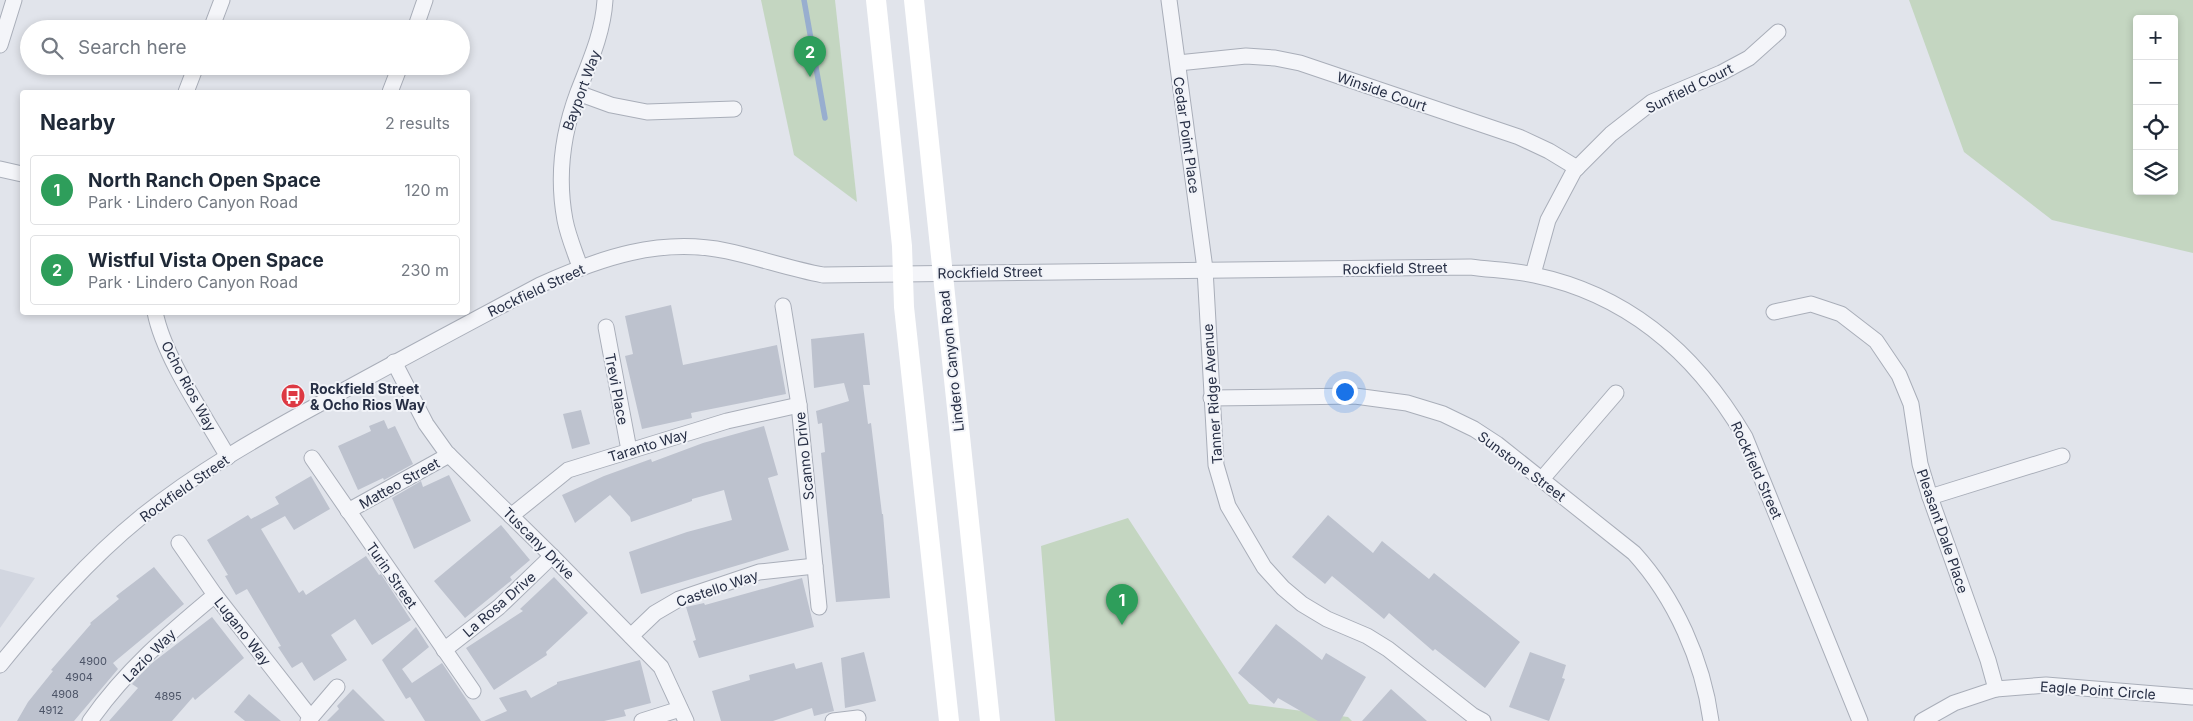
<!DOCTYPE html>
<meta charset="utf-8">
<style>
body{margin:0;font-family:Inter,sans-serif;background:#f2f2f3;color:#1f2937}
.controls{position:absolute;right:15px;top:15px;display:grid;overflow:hidden;border-radius:5px;box-shadow:0 2px 8px #0003}
.controls button{width:45px;height:45px;display:grid;place-items:center;padding:0;border:0;border-bottom:1px solid #e0e1e3;background:#fff;color:#1f2937;font:25px sans-serif}
.you{position:absolute;left:1344px;top:391px;width:18px;height:18px;margin:-12px;border:4px solid #fff;border-radius:50%;background:#1a73e8;box-shadow:0 0 0 8px #1a73e833}
.badge{display:grid;place-items:center;width:32px;height:32px;border-radius:50%;background:#dd3943;color:#fff;font-size:16px;font-weight:700}
.pin{position:absolute;translate:-50% -41px;filter:drop-shadow(0 1px 2px #0008)}
.pin::after{content:'';position:absolute;top:26px;width:18px;height:15px;background:inherit;clip-path:polygon(0 0,100% 0,50% 100%)}
.list{margin:0;padding:0;list-style:none}
h2{display:flex;justify-content:space-between;align-items:center;height:65px;margin:0;padding:0 20px;font-size:21px}
h2 small{font-size:16px;font-weight:400;color:#747a83}
.list li{display:grid;grid-template-columns:32px 1fr auto;gap:15px;align-items:center;box-sizing:border-box;height:70px;margin:0 10px 10px;padding:0 10px;border:1px solid #e0e1e3;border-radius:5px}
.list b{display:block;font-size:19px;white-space:nowrap}
.list p{margin:0;font-size:16px;white-space:nowrap;color:#747a83}
.list em{font-size:16px;font-style:normal;color:#747a83}
.icon{flex:none;width:28px;height:28px;fill:none;stroke:currentColor;stroke-width:2;stroke-linecap:round;stroke-linejoin:round}
.map{position:relative;flex:none;width:2193px;height:721px;overflow:hidden}
.search{position:absolute;background:#fff;box-shadow:0 2px 8px #0003;left:20px;top:20px;width:450px;height:55px;display:flex;align-items:center;gap:12px;box-sizing:border-box;padding:0 18px;border-radius:28px;color:#747a83;font-size:19px}
.panel{position:absolute;background:#fff;box-shadow:0 2px 8px #0003;left:20px;top:90px;width:450px;height:225px;border-radius:5px}
.map>svg:first-child{display:block}
.built{fill:#d2d6e0}
.green{fill:#c4d6c1;fill-rule:evenodd}
.lines{fill:none;stroke-linecap:round;stroke-linejoin:round}
.stream{stroke:#98aecf;stroke-width:5.5}
.building{fill:#bdc2ce}
.minor-casing{stroke:#a9aeb9;stroke-width:17}
.minor{stroke:#f4f5f9;stroke-width:15}
.secondary{stroke:#fff;stroke-width:20}
.labels{text-anchor:middle;dominant-baseline:central;stroke-width:4;stroke-linejoin:round;paint-order:stroke}
.number-label{font-size:11px;fill:#4c5467}
.street-label{font-size:14px;fill:#272f45;stroke:#f1f3f8}
.poi-label{font-size:14px;font-weight:bold;fill:#272f45;stroke:#f1f3f8;text-anchor:start}
</style>
<div class="map">
<svg width="2193" height="721" viewBox="0 0 2193 721">
<rect width="100%" height="100%" fill="#e1e4eb"/>
<!-- built -->
<path class="built" d="M0 569 35 578 0 628Z"/>
<!-- green -->
<g class="green">
<path d="M761 0H835L857 202 794 155Z"/>
<path d="M1909 0H2193V253L2052 220 1964 152ZM2137 19H2174V191H2137Z"/>
<path d="M1128 518 1249 704 1348 717 1352 721H1055L1041 546Z"/>
</g>
<g class="lines">
<!-- stream -->
<path class="stream" d="M804 0 825 118"/>
</g>
<!-- building -->
<g class="building">
<path d="M671 305 683 365 777 345 786 394 691 413 692 418 642 429 625 356 633 354 625 316Z"/>
<path d="M864 333 870 385H863L868 424 871 423 882 514H883L890 598 836 602 821 453 825 452 822 423 818 424 816 411 849 401 844 383 814 388 811 339Z"/>
<path d="M581 410 590 444 572 449 563 414Z"/>
<path d="M384 420 388 429 395 426 413 464 384 480 383 478 358 490 338 446 371 431 369 426Z"/>
<path d="M764 426 778 475 768 478 789 550 641 594 629 552 687 532 732 520 724 490 692 499V501L631 522 630 517 610 495 575 523 562 495 604 476 651 459 652 462 703 443Z"/>
<path d="M449 475 471 521 414 549 392 498 421 481 423 487Z"/>
<path d="M311 476 330 509 294 530 285 516 261 529 299 593 303 590 306 595 366 556 379 575 381 574 411 620 372 645 355 619 331 635 347 660 314 681 302 662 292 668 278 647 281 646 247 589 236 595 225 576 228 575 207 540 248 515 251 519 279 504 275 497Z"/>
<path d="M1328 515 1373 553 1382 541 1429 579 1434 573 1520 642 1485 688 1435 649 1433 651 1389 613 1384 619 1332 576 1325 584 1292 557Z"/>
<path d="M501 525 530 560 510 577 512 580 465 618 434 581Z"/>
<path d="M154 567 184 604 113 663 118 669 74 721H17L28 702 53 671 51 670 91 624 90 623 119 599 116 596Z"/>
<path d="M554 577 588 613 546 652 547 655 494 690 466 648 523 611 520 609Z"/>
<path d="M802 578 814 627 699 658 693 641 696 640 686 607 704 603 705 605Z"/>
<path d="M212 617 244 658 195 700 193 697 172 721H109L138 688 132 684 139 676 152 663Z"/>
<path d="M1276 624 1322 660 1326 653 1366 677 1340 721H1318L1278 698 1274 704 1238 673Z"/>
<path d="M416 627 429 647 402 669 412 683 442 663 481 721H425L410 697 406 699 382 660Z"/>
<path d="M864 652 876 701 845 708 841 658Z"/>
<path d="M1530 652 1566 665 1562 678 1565 679 1549 721 1509 707Z"/>
<path d="M640 660 651 703 624 710 626 716 604 721H484L507 711 499 698 526 690 531 698 557 684V682Z"/>
<path d="M822 662 834 711 814 716 812 708 773 721H721L712 691 750 680 749 675 794 663 796 669Z"/>
<path d="M353 689 385 721H327L339 709 337 706Z"/>
<path d="M1391 689 1427 721H1362Z"/>
<path d="M249 694 281 721H245L234 712Z"/>
</g>
<g class="lines">
<defs>
<g id="minor">
<path d="M1169 0 1205 269 1216 465 1228 506 1264 567 1283 588 1302 604 1327 619 1367 636 1388 649 1472 715 1483 721"/>
<path d="M211 29 222 0"/>
<path d="M415 29 425 0"/>
<path d="M0 45 14 0"/>
<path d="M1178 63 1246 56 1275 58 1300 63 1519 137 1549 151 1577 168"/>
<path d="M186 92 196 66"/>
<path d="M390 92 400 66"/>
<path d="M578 93 611 105 647 112 734 109"/>
<path d="M0 169 22 174"/>
<path d="M580 267C575 252 568 236 565 220 557 177 563 132 578 92 590 61 603 33 605 0"/>
<path d="M1533 274 1548 220 1574 171 1611 134 1652 102 1721 73 1749 58 1778 32"/>
<path d="M783 306 799 405 819 607"/>
<path d="M155 312C164 358 205 416 228 457"/>
<path d="M1774 312 1811 304 1841 314 1876 341 1899 375 1911 404 1920 464 1930 497 1988 660 1996 689"/>
<path d="M606 327 629 450"/>
<path d="M394 362 426 424 446 452 552 556 661 667 686 721"/>
<path d="M1211 398 1355 396 1407 403 1443 414 1474 429 1497 444 1634 553C1675 598 1703 661 1711 721"/>
<path d="M312 458 473 691"/>
<path d="M1542 479 1616 393"/>
<path d="M1930 497 2062 456"/>
<path d="M348 511 449 455"/>
<path d="M511 516 568 470 727 421 799 405"/>
<path d="M179 543 215 595 311 718"/>
<path d="M631 636 655 613 679 599 759 572 815 566"/>
<path d="M444 650 499 607 552 556"/>
<path d="M0 665C43 612 88 560 141 517 197 472 260 436 323 402 395 362 467 324 540 285 600 258 660 237 727 251 760 258 790 269 823 275L1470 267C1491 270 1513 270 1534 275 1630 295 1697 355 1745 437L1860 721"/>
<path d="M90 721C125 671 168 634 215 595"/>
<path d="M308 721 337 687"/>
<path d="M642 721 680 709"/>
<path d="M833 721 858 718"/>
<path d="M1922 721 1954 703 1996 689 2046 685 2192 697"/>
</g>
</defs>
<!-- minor casing -->
<use href="#minor" class="minor-casing"/>
<!-- minor -->
<use href="#minor" class="minor"/>
<!-- secondary -->
<g class="secondary">
<path d="M876 0 902 246 904 307 949 721"/>
<path d="M914 0 990 721"/>
</g>
</g>
<!-- icons -->
<defs>
<symbol id="bus-disc" viewBox="-11 -11 22 22"><circle r="9.5" fill="#dd3943" stroke="#f1f3f8"/><path d="M-5-6H5V4H4V6H2V4H-2V6H-4V4H-5ZM-3.5-4V0h7V-4ZM-3.5 1.2v1.5H-2V1.2ZM2 1.2v1.5H3.5V1.2Z" fill="#fff"/></symbol>
</defs>
<g fill-rule="evenodd">
<use href="#bus-disc" x="279" y="382" width="28" height="28"/>
</g>
<g class="labels">
<!-- number labels -->
<g class="number-label">
<text x="93" y="661">4900</text>
<text x="79" y="677">4904</text>
<text x="65" y="694">4908</text>
<text x="168" y="696">4895</text>
<text x="51" y="710">4912</text>
</g>
<!-- street labels -->
<g class="street-label">
<text transform="translate(1689 88) rotate(-26)">Sunfield Court</text>
<text transform="translate(581 90) rotate(-70)">Bayport Way</text>
<text transform="translate(1382 91) rotate(19)">Winside Court</text>
<text transform="translate(1187 135) rotate(82)">Cedar Point Place</text>
<text transform="translate(1395 268) rotate(-1)">Rockfield Street</text>
<text transform="translate(990 272) rotate(-1)">Rockfield Street</text>
<text transform="translate(536 290) rotate(-25)">Rockfield Street</text>
<text transform="translate(951 361) rotate(-96)">Lindero Canyon Road</text>
<text transform="translate(189 386) rotate(62)">Ocho Rios Way</text>
<text transform="translate(617 389) rotate(79)">Trevi Place</text>
<text transform="translate(1212 394) rotate(-94)">Tanner Ridge Avenue</text>
<text transform="translate(648 445) rotate(-17)">Taranto Way</text>
<text transform="translate(804 456) rotate(-96)">Scanno Drive</text>
<text transform="translate(1522 466) rotate(37)">Sunstone Street</text>
<text transform="translate(1757 470) rotate(66)">Rockfield Street</text>
<text transform="translate(399 483) rotate(-29)">Matteo Street</text>
<text transform="translate(184 488) rotate(-35)">Rockfield Street</text>
<text transform="translate(1943 531) rotate(71)">Pleasant Dale Place</text>
<text transform="translate(539 543) rotate(45)">Tuscany Drive</text>
<text transform="translate(392 575) rotate(55)">Turin Street</text>
<text transform="translate(717 588) rotate(-19)">Castello Way</text>
<text transform="translate(499 604) rotate(-41)">La Rosa Drive</text>
<text transform="translate(243 631) rotate(52)">Lugano Way</text>
<text transform="translate(149 655) rotate(-45)">Lazio Way</text>
<text transform="translate(2098 690) rotate(4)">Eagle Point Circle</text>
</g>
<!-- poi labels -->
<g class="poi-label">
<text x="310" y="388">Rockfield Street<tspan x="310" dy="16">&amp; Ocho Rios Way</tspan></text>
</g>
</g>
</svg>
<div class="controls">
<button>+</button>
<button>−</button>
<button><svg class="icon" aria-label="locate" viewBox="0 0 24 24"><circle cx="12" cy="12" r="6"/><path d="M12 2v4M12 18v4M2 12h4M18 12h4"/></svg></button>
<button><svg class="icon" aria-label="layers" viewBox="0 0 24 24"><path d="M12 4l9 5-9 5-9-5zM3 14l9 5 9-5"/></svg></button>
</div>
<div class="you"></div>
<div class="pin badge" style="left:1122px;top:625px;background:#2e9e5b">1</div>
<div class="pin badge" style="left:810px;top:77px;background:#2e9e5b">2</div>
<div class="search"><svg class="icon" aria-label="search" viewBox="0 0 24 24"><circle cx="10" cy="10" r="6"/><path d="M15 15l6 6"/></svg>Search here</div>
<section class="panel">
<h2>Nearby<small>2 results</small></h2>
<ul class="list">
<li><span class="badge" style="background:#2e9e5b">1</span><div><b>North Ranch Open Space</b><p>Park · Lindero Canyon Road</p></div><em>120 m</em></li>
<li><span class="badge" style="background:#2e9e5b">2</span><div><b>Wistful Vista Open Space</b><p>Park · Lindero Canyon Road</p></div><em>230 m</em></li>
</ul>
</section>
</div>
